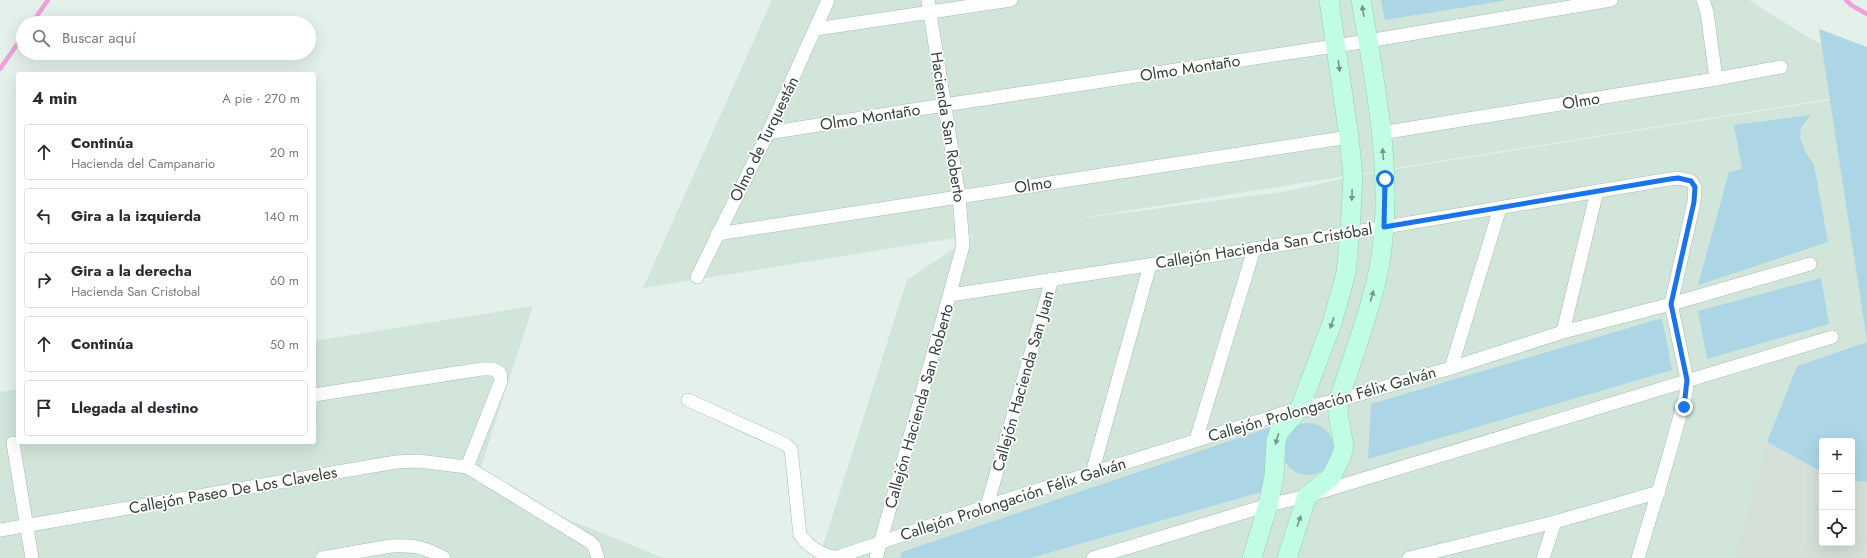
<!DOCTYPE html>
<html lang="es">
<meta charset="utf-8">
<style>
body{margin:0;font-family:Jost,sans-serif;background:#f2f2f3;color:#2b2b33}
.controls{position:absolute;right:12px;bottom:12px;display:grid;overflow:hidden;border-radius:4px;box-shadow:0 4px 16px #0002}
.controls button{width:36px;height:36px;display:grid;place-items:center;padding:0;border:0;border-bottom:1px solid #e1e1e2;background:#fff;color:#2b2b33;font:20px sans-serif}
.stop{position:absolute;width:12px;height:12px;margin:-9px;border:3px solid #1a73e8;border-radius:50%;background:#fff}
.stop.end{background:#1a73e8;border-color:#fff;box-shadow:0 1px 4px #0008}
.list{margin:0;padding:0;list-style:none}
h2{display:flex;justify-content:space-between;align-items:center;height:52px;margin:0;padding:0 16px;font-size:17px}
h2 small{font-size:13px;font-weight:400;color:#7c7c81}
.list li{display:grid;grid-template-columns:26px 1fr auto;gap:12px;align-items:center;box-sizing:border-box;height:56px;margin:0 8px 8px;padding:0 8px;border:1px solid #e1e1e2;border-radius:4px}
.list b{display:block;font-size:15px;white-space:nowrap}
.list p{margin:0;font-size:13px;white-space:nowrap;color:#7c7c81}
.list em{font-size:13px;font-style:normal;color:#7c7c81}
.icon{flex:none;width:22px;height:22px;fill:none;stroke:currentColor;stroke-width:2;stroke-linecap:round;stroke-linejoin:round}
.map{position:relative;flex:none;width:1867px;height:558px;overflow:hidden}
.search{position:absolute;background:#fff;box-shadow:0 4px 16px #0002;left:16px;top:16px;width:300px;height:44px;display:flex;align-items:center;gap:10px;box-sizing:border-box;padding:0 14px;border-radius:22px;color:#7c7c81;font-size:15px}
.panel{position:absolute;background:#fff;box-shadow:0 4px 16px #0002;left:16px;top:72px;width:300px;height:372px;border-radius:4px}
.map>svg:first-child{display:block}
.residential{fill:#d1e5db}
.industrial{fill:#d5e0d9}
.green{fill:#acd6e5}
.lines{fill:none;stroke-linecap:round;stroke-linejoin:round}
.stream{stroke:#ee9fdc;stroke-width:4.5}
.street-casing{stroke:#a6bcb0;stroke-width:14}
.secondary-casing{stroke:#94d1b5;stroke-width:20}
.street{stroke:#fff;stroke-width:13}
.secondary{stroke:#c1fde4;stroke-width:19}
.oneway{fill:#739786}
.route{stroke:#1a73e8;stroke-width:5}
.labels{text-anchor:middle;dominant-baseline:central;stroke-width:3.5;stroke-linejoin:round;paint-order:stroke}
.street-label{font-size:16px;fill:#34433a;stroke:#fff}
</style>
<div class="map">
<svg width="1867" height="558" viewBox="0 0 1867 558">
<rect width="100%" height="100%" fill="#e3f1ea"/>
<!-- residential -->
<g class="residential">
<path d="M772 0H1749L1809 38 1867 68V93L1070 220 1288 191 1353 176 1831 100 1867 342 1797 366 1767 442 1734 558H819L907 280 974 235 643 288Z"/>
<path d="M533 306 476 482 663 558H0V392L18 389V442H314V341Z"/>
</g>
<!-- industrial -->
<path class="industrial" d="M1767 442 1822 472V543H1852V481L1867 482V558H1734Z"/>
<!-- green -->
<g class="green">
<path d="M1381 0H1508L1385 20Z"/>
<path d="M1819 29 1867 47V341Z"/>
<path d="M1811 115 1801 127 1800 138 1806 153 1814 165 1828 242 1698 285 1729 172 1742 169 1734 125Z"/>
<path d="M1821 278 1829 324 1707 359 1698 311Z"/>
<path d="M1662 318 1672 370 1368 459 1371 404Z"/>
<path d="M1867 342V482L1852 481V441H1822V472L1767 442 1797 366Z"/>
<circle cx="1308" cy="449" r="26"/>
<path d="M1271 427 1268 490 1031 558H900L902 552Z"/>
</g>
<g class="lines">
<!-- stream -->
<g class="stream">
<path d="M1846 0 1851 5 1867 14"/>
<path d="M32 23 48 0"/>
<path d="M0 69 23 36"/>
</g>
<defs>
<g id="street">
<path d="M1703 0 1707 12 1716 79"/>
<path d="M816 29 1011 0"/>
<path d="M768 133 944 105 1368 41 1611 0"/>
<path d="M1381 133 1716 79 1781 67"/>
<path d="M717 234 1349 137"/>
<path d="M697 277 768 133 828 0"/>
<path d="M950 295 1254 249 1670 179 1678 178 1691 181 1695 187 1694 202 1671 304 1687 380 1686 394 1668 459 1638 558"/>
<path d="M1563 332 1597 191"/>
<path d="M1451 368 1500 208"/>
<path d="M314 395 482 369H493L500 373 501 381 467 467"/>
<path d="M688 400 785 444 791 449 800 535C808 546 825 558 838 557L987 506 1300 408 1339 400 1451 368 1563 332 1671 304 1810 264"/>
<path d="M1196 440 1254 249"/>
<path d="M13 443 32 558"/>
<path d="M1092 473 1150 265"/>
<path d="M987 506 1052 279"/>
<path d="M0 530 396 462 418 461 467 467 590 542 594 546 598 558"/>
<path d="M322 558 391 546C413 545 425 547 444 558"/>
<path d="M876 558 963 246 959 196 928 0"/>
<path d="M1093 558 1268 505 1307 496 1832 337"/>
<path d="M1409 558 1555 522 1659 492"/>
<path d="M1543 558 1555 522"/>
</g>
<g id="secondary">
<path d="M1252 558 1268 505 1274 477 1276 441 1279 432 1300 408 1332 323 1346 273 1350 232 1353 176 1349 137 1329 0"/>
<path d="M1287 558 1307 496 1331 477 1341 457 1344 447 1338 413 1339 400C1352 358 1369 316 1378 273 1396 183 1376 89 1361 0"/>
</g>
</defs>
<!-- street casing -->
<use href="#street" class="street-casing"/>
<!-- secondary casing -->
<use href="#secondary" class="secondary-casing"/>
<!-- street -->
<use href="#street" class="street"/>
<!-- secondary -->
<use href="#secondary" class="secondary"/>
</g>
<!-- one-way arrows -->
<defs><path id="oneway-solid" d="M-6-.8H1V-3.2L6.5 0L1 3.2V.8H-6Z"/></defs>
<g class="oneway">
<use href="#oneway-solid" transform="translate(1363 11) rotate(-99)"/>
<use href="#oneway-solid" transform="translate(1339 66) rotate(82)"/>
<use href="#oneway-solid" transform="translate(1383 154) rotate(-94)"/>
<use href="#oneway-solid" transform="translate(1352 195) rotate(92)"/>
<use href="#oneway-solid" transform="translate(1372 296) rotate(-74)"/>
<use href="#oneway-solid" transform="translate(1332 323) rotate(108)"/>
<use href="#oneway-solid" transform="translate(1277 439) rotate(106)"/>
<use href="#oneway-solid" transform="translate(1299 521) rotate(-72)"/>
</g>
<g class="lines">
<!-- route -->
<path class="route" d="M1385 179 1384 227 1670 179 1678 178 1691 181 1695 187 1694 202 1671 304 1687 380 1684 407"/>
</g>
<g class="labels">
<!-- street labels -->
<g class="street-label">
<text transform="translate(1190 68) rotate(-9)">Olmo Montaño</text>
<text transform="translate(1581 101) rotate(-9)">Olmo</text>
<text transform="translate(870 117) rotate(-9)">Olmo Montaño</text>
<text transform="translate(948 127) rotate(81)">Hacienda San Roberto</text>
<text transform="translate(764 139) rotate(-64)">Olmo de Turquestán</text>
<text transform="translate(1033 185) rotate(-9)">Olmo</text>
<text transform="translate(1264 246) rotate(-9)">Callejón Hacienda San Cristóbal</text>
<text transform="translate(1023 381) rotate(-74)">Callejón Hacienda San Juan</text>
<text transform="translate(1322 404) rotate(-16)">Callejón Prolongación Félix Galván</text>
<text transform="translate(919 406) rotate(-74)">Callejón Hacienda San Roberto</text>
<text transform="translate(233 490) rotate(-10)">Callejón Paseo De Los Claveles</text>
<text transform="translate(1013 499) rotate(-18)">Callejón Prolongación Félix Galván</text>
</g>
</g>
</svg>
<div class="controls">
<button>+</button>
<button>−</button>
<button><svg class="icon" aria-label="locate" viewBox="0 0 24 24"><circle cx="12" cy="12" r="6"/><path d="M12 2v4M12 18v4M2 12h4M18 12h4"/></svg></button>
</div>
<div class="stop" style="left:1385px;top:179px"></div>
<div class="stop end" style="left:1684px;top:407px"></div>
<div class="search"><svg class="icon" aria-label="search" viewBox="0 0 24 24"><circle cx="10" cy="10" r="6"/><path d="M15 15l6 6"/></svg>Buscar aquí</div>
<section class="panel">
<h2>4 min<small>A pie · 270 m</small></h2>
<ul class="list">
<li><svg class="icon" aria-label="ahead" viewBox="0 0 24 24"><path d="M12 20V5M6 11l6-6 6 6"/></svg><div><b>Continúa</b><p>Hacienda del Campanario</p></div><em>20 m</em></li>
<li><svg class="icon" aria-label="left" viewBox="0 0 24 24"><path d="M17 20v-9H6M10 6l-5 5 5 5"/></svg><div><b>Gira a la izquierda</b></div><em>140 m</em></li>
<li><svg class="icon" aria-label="right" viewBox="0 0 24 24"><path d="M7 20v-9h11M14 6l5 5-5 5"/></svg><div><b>Gira a la derecha</b><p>Hacienda San Cristobal</p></div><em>60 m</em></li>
<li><svg class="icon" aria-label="ahead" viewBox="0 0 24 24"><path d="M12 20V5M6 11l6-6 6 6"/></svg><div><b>Continúa</b></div><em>50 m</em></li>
<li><svg class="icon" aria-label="arrive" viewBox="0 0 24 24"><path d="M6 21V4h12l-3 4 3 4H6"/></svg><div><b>Llegada al destino</b></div></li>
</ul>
</section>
</div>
